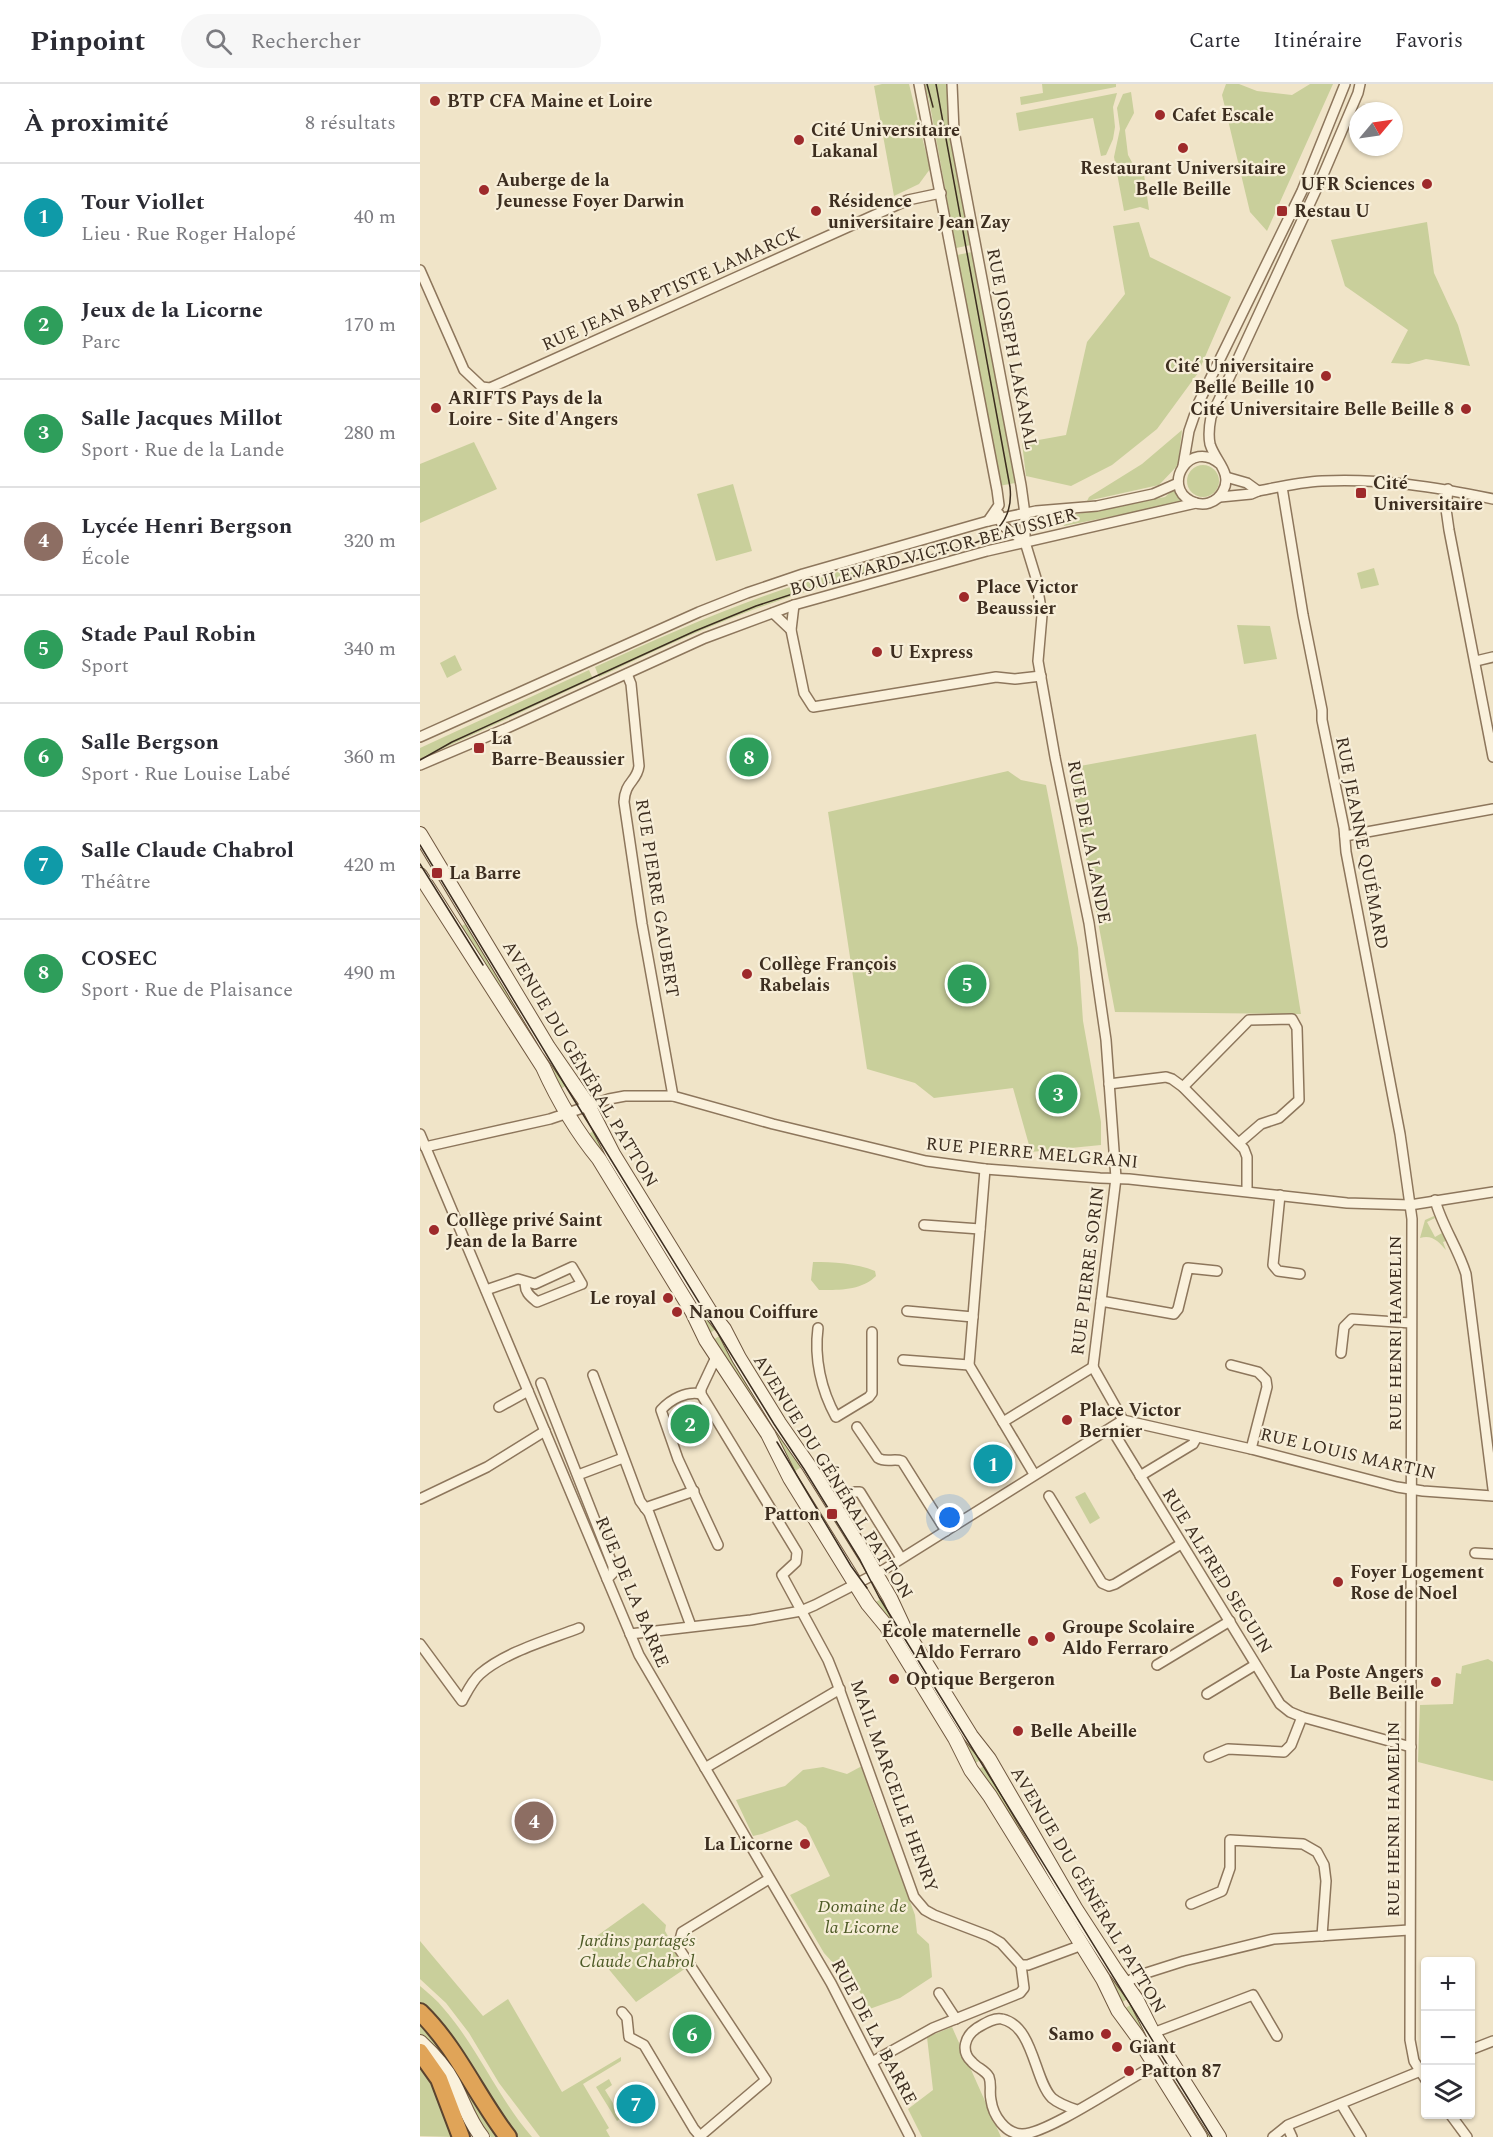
<!DOCTYPE html>
<html lang="fr">
<meta charset="utf-8">
<style>
body{margin:0;font-family:Spectral,serif;background:#f7f7f7;color:#2b2b33}
.controls{position:absolute;right:18px;bottom:18px;display:grid;overflow:hidden;border-radius:6px;box-shadow:0 2px 4px #0004}
.controls button{width:54px;height:54px;display:grid;place-items:center;padding:0;border:0;border-bottom:2px solid #e1e1e2;background:#fff;color:#2b2b33;font:30px sans-serif}
.compass{position:absolute;left:929px;top:18px;width:54px;height:54px;border-radius:50%;background:#fff;box-shadow:0 2px 4px #0004;rotate:61deg}
.you{position:absolute;left:530px;top:1434px;width:21px;height:21px;margin:-15px;border:4px solid #fff;border-radius:50%;background:#1a73e8;box-shadow:0 0 0 9px #1a73e833}
.badge{display:grid;place-items:center;width:39px;height:39px;border-radius:50%;background:#9e2a2b;color:#fff;font-size:20px;font-weight:700}
.pin{position:absolute;translate:-50% -50%;border:3px solid #fff;box-shadow:0 2px 6px #0006}
.list{margin:0;padding:0;list-style:none}
h2{display:flex;justify-content:space-between;align-items:center;height:78px;margin:0;padding:0 24px;font-size:26px}
h2 small{font-size:20px;font-weight:400;color:#7c7c81}
.list li{display:grid;grid-template-columns:39px 1fr auto;gap:18px;align-items:center;box-sizing:border-box;height:108px;padding:0 24px;border-top:2px solid #e1e1e2}
.list b{display:block;font-size:22px;white-space:nowrap}
.list p{margin:0;font-size:20px;white-space:nowrap;color:#7c7c81}
.list em{font-size:20px;font-style:normal;color:#7c7c81}
.icon{flex:none;width:33px;height:33px;fill:none;stroke:currentColor;stroke-width:2;stroke-linecap:round;stroke-linejoin:round}
.map{position:relative;flex:none;width:1073px;height:2053px;overflow:hidden}
header{display:flex;align-items:center;gap:36px;box-sizing:border-box;height:84px;padding:0 30px;background:#fff;border-bottom:2px solid #e1e1e2}
header strong{font-size:28px}
nav{display:flex;gap:33px;margin-inline-start:auto;font-size:21px}
.search{width:420px;height:54px;background:#f7f7f7;display:flex;align-items:center;gap:15px;box-sizing:border-box;padding:0 21px;border-radius:33px;color:#7c7c81;font-size:22px}
main{display:flex}
aside{flex:1;background:#fff}
.map>svg:first-child{display:block}
.green{fill:#c9cf9b}
.lines{fill:none;stroke-linecap:round;stroke-linejoin:round}
.street-casing{stroke:#8d765c;stroke-width:12}
.secondary-casing{stroke:#6f573f;stroke-width:16}
.highway-casing{stroke:#5b4430;stroke-width:20}
.street{stroke:#faf1dc;stroke-width:9}
.secondary{stroke:#faf1dc;stroke-width:14}
.highway{stroke:#e0a458;stroke-width:16}
.tram{stroke:#3d2e20;stroke-width:1.5}
.poi-dot{fill:#9e2a2b;stroke:#f7eed8;stroke-width:2}
.labels{text-anchor:middle;dominant-baseline:central;stroke-width:4.5;stroke-linejoin:round;paint-order:stroke}
.poi-label{font-size:18px;font-weight:bold;fill:#3d2e20;stroke:#f7eed8;text-anchor:start}
.street-label{font-size:18px;fill:#3d2e20;stroke:#f7eed8}
.park-label{font-size:18px;font-style:italic;fill:#4d5a26;stroke:#f7eed8}
</style>
<header>
<strong>Pinpoint</strong>
<div class="search"><svg class="icon" aria-label="search" viewBox="0 0 24 24"><circle cx="10" cy="10" r="6"/><path d="M15 15l6 6"/></svg>Rechercher</div>
<nav><a>Carte</a><a>Itinéraire</a><a>Favoris</a></nav>
</header>
<main>
<aside>
<h2>À proximité<small>8 résultats</small></h2>
<ul class="list">
<li><span class="badge" style="background:#0f9aa8">1</span><div><b>Tour Viollet</b><p>Lieu · Rue Roger Halopé</p></div><em>40 m</em></li>
<li><span class="badge" style="background:#2e9e5b">2</span><div><b>Jeux de la Licorne</b><p>Parc</p></div><em>170 m</em></li>
<li><span class="badge" style="background:#2e9e5b">3</span><div><b>Salle Jacques Millot</b><p>Sport · Rue de la Lande</p></div><em>280 m</em></li>
<li><span class="badge" style="background:#8d6e63">4</span><div><b>Lycée Henri Bergson</b><p>École</p></div><em>320 m</em></li>
<li><span class="badge" style="background:#2e9e5b">5</span><div><b>Stade Paul Robin</b><p>Sport</p></div><em>340 m</em></li>
<li><span class="badge" style="background:#2e9e5b">6</span><div><b>Salle Bergson</b><p>Sport · Rue Louise Labé</p></div><em>360 m</em></li>
<li><span class="badge" style="background:#0f9aa8">7</span><div><b>Salle Claude Chabrol</b><p>Théâtre</p></div><em>420 m</em></li>
<li><span class="badge" style="background:#2e9e5b">8</span><div><b>COSEC</b><p>Sport · Rue de Plaisance</p></div><em>490 m</em></li>
</ul>
</aside>
<div class="map">
<svg width="1073" height="2053" viewBox="0 0 1073 2053">
<rect width="100%" height="100%" fill="#f0e4c8"/>
<!-- green -->
<g class="green">
<path d="M462 0H489L510 85 499 100 474 112 454 2Z"/>
<path d="M504 0H527L528 35 551 161 536 164 509 16Z"/>
<path d="M622 0H696V3L601 21 600 13 623 9Z"/>
<path d="M806 0H819L837 7 872 11 890 0H913L847 147 830 128 802 11Z"/>
<path d="M711 8 714 29 705 46 708 71 719 91 724 90 729 126 720 123 704 127 694 73 700 45 697 24 703 10Z"/>
<path d="M697 9 693 23 695 43 693 55 686 71 681 72 673 34 599 47 596 29Z"/>
<path d="M719 138 730 173 811 213 778 289 737 345 692 381 651 402 606 392 602 359 646 351 667 258 705 210 693 142Z"/>
<path d="M1007 138 1014 189 1038 241 1050 282 1006 275 989 280 971 279 988 246 925 202 911 156Z"/>
<path d="M552 168 595 399 579 402 537 171Z"/>
<path d="M762 346 758 381 739 401 667 417 669 413 722 380Z"/>
<path d="M54 358 77 405 0 439V380Z"/>
<circle cx="783" cy="397" r="16"/>
<path d="M313 400 332 467 296 477 277 410Z"/>
<path d="M754 405 763 418 644 442 642 433 745 413Z"/>
<path d="M444 481 446 490C406 501 366 513 327 528 277 547 228 570 179 593L175 583C263 543 350 505 444 481Z"/>
<path d="M954 484 959 501 941 505 937 489Z"/>
<path d="M817 541 850 542 857 575 824 580Z"/>
<path d="M35 571 42 586 27 594 20 579Z"/>
<path d="M169 586 173 595 0 675V664Z"/>
<path d="M836 650 881 930 695 928 649 684Z"/>
<path d="M588 687 601 696 626 701 658 864 663 937 681 1038V1061L611 1068 593 1004 514 1014 495 999 447 985 408 728Z"/>
<path d="M50 837 147 1001 139 1006 37 845Z"/>
<path d="M175 1046 297 1244 289 1250 167 1051Z"/>
<path d="M1014 1132 1015 1134 1007 1138 1015 1153 1022 1149 1026 1157 1023 1158 1026 1166C1019 1158 1012 1150 1000 1154L1005 1136Z"/>
<path d="M393 1178C413 1178 436 1179 455 1187L456 1192C441 1207 418 1206 399 1206L391 1196Z"/>
<path d="M301 1251 384 1381 371 1390 293 1256Z"/>
<path d="M665 1408 680 1434 670 1440 655 1413Z"/>
<path d="M463 1514 562 1675 554 1680 454 1519Z"/>
<path d="M1068 1575 1073 1578V1697L998 1678 1000 1621 1033 1620 1036 1589 1041 1590 1042 1582Z"/>
<path d="M566 1681 709 1914 701 1919 557 1686Z"/>
<path d="M442 1682 452 1715 495 1831 497 1849 509 1860 512 1893 480 1914 444 1927V1913L404 1869 370 1811 410 1792 386 1743 377 1736 342 1750 333 1752 316 1716 365 1702 383 1686 403 1683 427 1690Z"/>
<path d="M223 1819 246 1841 245 1847 266 1884 216 1918 167 1859Z"/>
<path d="M0 1857 63 1932 88 1915 142 2008 201 1973V1977L163 2000 189 2044 186 2046 190 2053H120L79 1999 49 1949 26 1919 0 1895Z"/>
<path d="M0 1902C8 1909 17 1916 24 1925 58 1964 78 2014 112 2053H95L0 1922Z"/>
<path d="M712 1920 795 2053H783L704 1925Z"/>
<path d="M0 1932 84 2053H71C50 2027 40 1993 18 1967 13 1961 6 1956 0 1951Z"/>
<path d="M532 1943 581 2053H502L488 2025 513 2006 507 1953Z"/>
<path d="M0 1975 7 1982 35 2053 0 2052Z"/>
<path d="M189 1995 192 2001 185 2006 202 2034 197 2037 176 2003Z"/>
</g>
<g class="lines">
<defs>
<g id="street">
<path d="M499 0 577 406 579 421 568 437"/>
<path d="M532 0 534 47 601 401 605 430V458L616 494 622 531 618 577 635 673 669 839 686 956 696 1094 673 1283"/>
<path d="M0 186 44 286 62 303 70 304 488 116 521 109"/>
<path d="M800 380C770 354 741 402 771 417 777 420 783 421 789 419 795 417 800 413 803 407 813 389 795 377 790 360 788 350 789 343 791 333L903 91 938 9 940 0"/>
<path d="M763 382 769 347 779 318 882 107 925 0"/>
<path d="M806 393 827 399 838 407"/>
<path d="M862 403 883 531 902 626V636L924 744 926 768 980 1050 992 1135 990 1956 994 1977 1006 1996"/>
<path d="M1028 405 1026 425 1029 446 1073 673"/>
<path d="M800 413 831 410 838 407C859 403 881 398 902 397 960 394 1016 403 1073 415"/>
<path d="M579 430 582 441 605 458"/>
<path d="M374 521 371 546 384 609 393 623 576 593 595 595 621 592"/>
<path d="M353 529 371 546"/>
<path d="M1056 577 1073 573"/>
<path d="M207 590 211 600 219 682C217 698 205 697 204 718L222 840 253 1012"/>
<path d="M0 653 279 528 327 509 383 490 568 437 616 427 677 422 733 410 758 399"/>
<path d="M0 681 85 645 285 554 374 521 567 467 776 419"/>
<path d="M925 752 1073 725"/>
<path d="M689 1000 746 993 752 995 763 1003 824 1065 827 1073V1106"/>
<path d="M763 1003 829 936 872 935 877 944 879 1016 859 1034 841 1040 819 1059"/>
<path d="M0 1050 219 1571 411 1899 490 2053"/>
<path d="M5 1063 130 1035 189 1015 205 1012H253L353 1040 506 1077 565 1085 680 1094 709 1095 927 1119 990 1121 1073 1108"/>
<path d="M565 1085 549 1281 614 1390"/>
<path d="M860 1111 853 1181 858 1187 880 1190"/>
<path d="M1015 1116C1022 1142 1038 1164 1046 1190L1073 1405"/>
<path d="M504 1141 560 1145"/>
<path d="M66 1206 98 1195 115 1200 152 1183 162 1200 117 1218C111 1213 103 1207 106 1198"/>
<path d="M681 1217 754 1230 758 1225 768 1184 797 1187"/>
<path d="M487 1227 553 1233"/>
<path d="M398 1244C394 1274 401 1306 416 1333L449 1313 452 1309V1248"/>
<path d="M921 1269 924 1243 932 1235 991 1239"/>
<path d="M297 1271 281 1305V1310L377 1468 376 1478 362 1491 408 1576 416 1596 494 1813 505 1826 514 1831 569 1852 581 1859 601 1881H608L662 1861"/>
<path d="M483 1276 549 1281"/>
<path d="M811 1281 838 1288 846 1296 847 1303 831 1365"/>
<path d="M673 1283 703 1336"/>
<path d="M173 1291 220 1417 229 1429 271 1542"/>
<path d="M121 1299 193 1482V1489L187 1495"/>
<path d="M281 1310C266 1307 251 1315 241 1326L258 1375 298 1461"/>
<path d="M79 1323 108 1307"/>
<path d="M703 1336 831 1365 977 1403 1003 1407 1073 1412"/>
<path d="M583 1338 673 1283"/>
<path d="M437 1343 458 1374C466 1379 474 1374 482 1377L526 1447"/>
<path d="M691 1344 860 1620 870 1628 882 1633 991 1663"/>
<path d="M158 1391 203 1374"/>
<path d="M720 1392 773 1360 777 1353"/>
<path d="M629 1412 682 1499 689 1502 695 1500 761 1460"/>
<path d="M0 1415 67 1383 125 1347"/>
<path d="M412 1421 434 1408H440L481 1474"/>
<path d="M225 1424 274 1407"/>
<path d="M1055 1469 1073 1470"/>
<path d="M210 1550 331 1536 381 1527 395 1521 465 1485 703 1336"/>
<path d="M0 1560 42 1617C47 1608 52 1597 60 1590 85 1568 128 1556 159 1544"/>
<path d="M737 1581 810 1537"/>
<path d="M787 1610 835 1581"/>
<path d="M789 1673 808 1665 864 1668 871 1661 882 1633"/>
<path d="M285 1684 420 1605"/>
<path d="M771 1820 802 1807 810 1784V1756L883 1760 897 1768 904 1781 906 1797 902 1852"/>
<path d="M705 1899 720 1891 764 1877 854 1855 989 1846"/>
<path d="M519 1909 536 1935"/>
<path d="M202 1928 207 1934 209 1953 224 1961 274 2045 280 2052"/>
<path d="M733 1949 833 1911 857 1952"/>
<path d="M1050 1966 1073 1957"/>
<path d="M452 1978 513 1944 600 1909 604 1904 601 1881"/>
<path d="M921 2020 941 2053"/>
<path d="M657 2026C648 2023 639 2020 632 2014 614 1996 614 1942 582 1935 574 1933 564 1940 557 1944 545 1952 540 1967 552 1978 557 1984 565 1986 569 1993 572 2001 569 2008 571 2016 573 2031 585 2050 602 2050 626 2051 708 1995 735 1981"/>
<path d="M1030 2030 1047 2053"/>
<path d="M867 2042 872 2053"/>
<path d="M279 2053 346 1996 258 1863 262 1848 349 1795"/>
<path d="M853 2053 868 2041 1003 1986"/>
</g>
<g id="secondary">
<path d="M0 750 128 963 168 1021 193 1070 289 1226 304 1245 319 1274 359 1339 389 1382 446 1473 470 1514 484 1544 551 1652 569 1675 655 1824 696 1887 716 1915 733 1949 799 2053"/>
<path d="M0 791 123 983C138 1016 156 1047 179 1075L272 1227 286 1256 348 1350 370 1394 448 1520 467 1543 535 1654 551 1686 570 1712 683 1895 698 1926 717 1952 780 2053"/>
<path d="M0 1958C13 1970 25 1983 33 1998 43 2017 49 2037 62 2053"/>
</g>
<g id="highway">
<path d="M0 1928C37 1964 57 2013 88 2053"/>
<path d="M0 1968 19 1995 41 2053"/>
</g>
</defs>
<!-- street casing -->
<use href="#street" class="street-casing"/>
<!-- secondary casing -->
<use href="#secondary" class="secondary-casing"/>
<!-- highway casing -->
<use href="#highway" class="highway-casing"/>
<!-- street -->
<use href="#street" class="street"/>
<!-- secondary -->
<use href="#secondary" class="secondary"/>
<!-- highway -->
<use href="#highway" class="highway"/>
<!-- tram -->
<g class="tram">
<path d="M507 0 513 23"/>
<path d="M0 676 32 658 275 547 336 522 397 502 555 459C580 449 593 431 590 403L516 0"/>
<path d="M0 761 148 1006 354 1340 384 1385 440 1476 459 1513 792 2053"/>
<path d="M0 780 63 881"/>
<path d="M357 1358 431 1482 447 1504"/>
</g>
</g>
<!-- markers -->
<g class="poi-dot">
<circle cx="15" cy="17" r="6"/>
<circle cx="740" cy="31" r="6"/>
<circle cx="379" cy="56" r="6"/>
<circle cx="763" cy="64" r="6"/>
<circle cx="1007" cy="100" r="6"/>
<circle cx="64" cy="106" r="6"/>
<circle cx="396" cy="127" r="6"/>
<rect x="856" y="121" width="12" height="12" rx="3"/>
<circle cx="906" cy="292" r="6"/>
<circle cx="16" cy="324" r="6"/>
<circle cx="1046" cy="325" r="6"/>
<rect x="935" y="403" width="12" height="12" rx="3"/>
<circle cx="544" cy="513" r="6"/>
<circle cx="457" cy="568" r="6"/>
<rect x="53" y="658" width="12" height="12" rx="3"/>
<rect x="11" y="783" width="12" height="12" rx="3"/>
<circle cx="327" cy="890" r="6"/>
<circle cx="14" cy="1146" r="6"/>
<circle cx="248" cy="1214" r="6"/>
<circle cx="257" cy="1228" r="6"/>
<circle cx="647" cy="1336" r="6"/>
<rect x="406" y="1424" width="12" height="12" rx="3"/>
<circle cx="918" cy="1498" r="6"/>
<circle cx="630" cy="1553" r="6"/>
<circle cx="613" cy="1557" r="6"/>
<circle cx="474" cy="1595" r="6"/>
<circle cx="1016" cy="1598" r="6"/>
<circle cx="598" cy="1647" r="6"/>
<circle cx="385" cy="1760" r="6"/>
<circle cx="686" cy="1950" r="6"/>
<circle cx="697" cy="1963" r="6"/>
<circle cx="709" cy="1987" r="6"/>
</g>
<g class="labels">
<!-- poi labels -->
<g class="poi-label">
<text x="27" y="17">BTP CFA Maine et Loire</text>
<text x="752" y="31">Cafet Escale</text>
<text x="391" y="46">Cité Universitaire<tspan x="391" dy="21">Lakanal</tspan></text>
<text x="763" y="84" text-anchor="middle">Restaurant Universitaire<tspan x="763" dy="21">Belle Beille</tspan></text>
<text x="76" y="96">Auberge de la<tspan x="76" dy="21">Jeunesse Foyer Darwin</tspan></text>
<text x="995" y="100" text-anchor="end">UFR Sciences</text>
<text x="408" y="117">Résidence<tspan x="408" dy="21">universitaire Jean Zay</tspan></text>
<text x="874" y="127">Restau U</text>
<text x="894" y="282" text-anchor="end">Cité Universitaire<tspan x="894" dy="21">Belle Beille 10</tspan></text>
<text x="28" y="314">ARIFTS Pays de la<tspan x="28" dy="21">Loire - Site d'Angers</tspan></text>
<text x="1034" y="325" text-anchor="end">Cité Universitaire Belle Beille 8</text>
<text x="953" y="399">Cité<tspan x="953" dy="21">Universitaire</tspan></text>
<text x="556" y="503">Place Victor<tspan x="556" dy="21">Beaussier</tspan></text>
<text x="469" y="568">U Express</text>
<text x="71" y="654">La<tspan x="71" dy="21">Barre-Beaussier</tspan></text>
<text x="29" y="789">La Barre</text>
<text x="339" y="880">Collège François<tspan x="339" dy="21">Rabelais</tspan></text>
<text x="26" y="1136">Collège privé Saint<tspan x="26" dy="21">Jean de la Barre</tspan></text>
<text x="236" y="1214" text-anchor="end">Le royal</text>
<text x="269" y="1228">Nanou Coiffure</text>
<text x="659" y="1326">Place Victor<tspan x="659" dy="21">Bernier</tspan></text>
<text x="400" y="1430" text-anchor="end">Patton</text>
<text x="930" y="1488">Foyer Logement<tspan x="930" dy="21">Rose de Noel</tspan></text>
<text x="642" y="1543">Groupe Scolaire<tspan x="642" dy="21">Aldo Ferraro</tspan></text>
<text x="601" y="1547" text-anchor="end">École maternelle<tspan x="601" dy="21">Aldo Ferraro</tspan></text>
<text x="1004" y="1588" text-anchor="end">La Poste Angers<tspan x="1004" dy="21">Belle Beille</tspan></text>
<text x="486" y="1595">Optique Bergeron</text>
<text x="610" y="1647">Belle Abeille</text>
<text x="373" y="1760" text-anchor="end">La Licorne</text>
<text x="674" y="1950" text-anchor="end">Samo</text>
<text x="709" y="1963">Giant</text>
<text x="721" y="1987">Patton 87</text>
</g>
<!-- street labels -->
<g class="street-label">
<text transform="translate(251 205) rotate(-24)">RUE JEAN BAPTISTE LAMARCK</text>
<text transform="translate(592 265) rotate(79)">RUE JOSEPH LAKANAL</text>
<text transform="translate(513 468) rotate(-15)">BOULEVARD VICTOR BEAUSSIER</text>
<text transform="translate(669 758) rotate(79)">RUE DE LA LANDE</text>
<text transform="translate(942 759) rotate(79)">RUE JEANNE QUÉMARD</text>
<text transform="translate(237 814) rotate(81)">RUE PIERRE GAUBERT</text>
<text transform="translate(160 980) rotate(59)">AVENUE DU GÉNÉRAL PATTON</text>
<text transform="translate(612 1069) rotate(5)">RUE PIERRE MELGRANI</text>
<text transform="translate(668 1187) rotate(-83)">RUE PIERRE SORIN</text>
<text transform="translate(975 1249) rotate(-90)">RUE HENRI HAMELIN</text>
<text transform="translate(928 1370) rotate(13)">RUE LOUIS MARTIN</text>
<text transform="translate(413 1393) rotate(58)">AVENUE DU GÉNÉRAL PATTON</text>
<text transform="translate(797 1487) rotate(58)">RUE ALFRED SEGUIN</text>
<text transform="translate(212 1508) rotate(67)">RUE DE LA BARRE</text>
<text transform="translate(474 1702) rotate(70)">MAIL MARCELLE HENRY</text>
<text transform="translate(973 1735) rotate(-90)">RUE HENRI HAMELIN</text>
<text transform="translate(668 1806) rotate(59)">AVENUE DU GÉNÉRAL PATTON</text>
<text transform="translate(454 1948) rotate(62)">RUE DE LA BARRE</text>
</g>
<!-- park labels -->
<g class="park-label">
<text x="442" y="1822">Domaine de<tspan x="442" dy="21">la Licorne</tspan></text>
<text x="217" y="1856">Jardins partagés<tspan x="217" dy="21">Claude Chabrol</tspan></text>
</g>
</g>
</svg>
<div class="controls">
<button>+</button>
<button>−</button>
<button><svg class="icon" aria-label="layers" viewBox="0 0 24 24"><path d="M12 4l9 5-9 5-9-5zM3 14l9 5 9-5"/></svg></button>
</div>
<svg class="compass" viewBox="-18 -18 36 36"><path d="M0-13l5 13h-10z" fill="#e53935"/><path d="M0 13l5-13h-10z" fill="#7c7c81"/></svg>
<div class="you"></div>
<div class="pin badge" style="left:573px;top:1380px;background:#0f9aa8">1</div>
<div class="pin badge" style="left:270px;top:1340px;background:#2e9e5b">2</div>
<div class="pin badge" style="left:638px;top:1010px;background:#2e9e5b">3</div>
<div class="pin badge" style="left:114px;top:1737px;background:#8d6e63">4</div>
<div class="pin badge" style="left:547px;top:900px;background:#2e9e5b">5</div>
<div class="pin badge" style="left:272px;top:1950px;background:#2e9e5b">6</div>
<div class="pin badge" style="left:216px;top:2020px;background:#0f9aa8">7</div>
<div class="pin badge" style="left:329px;top:673px;background:#2e9e5b">8</div>
</div>
</main>
